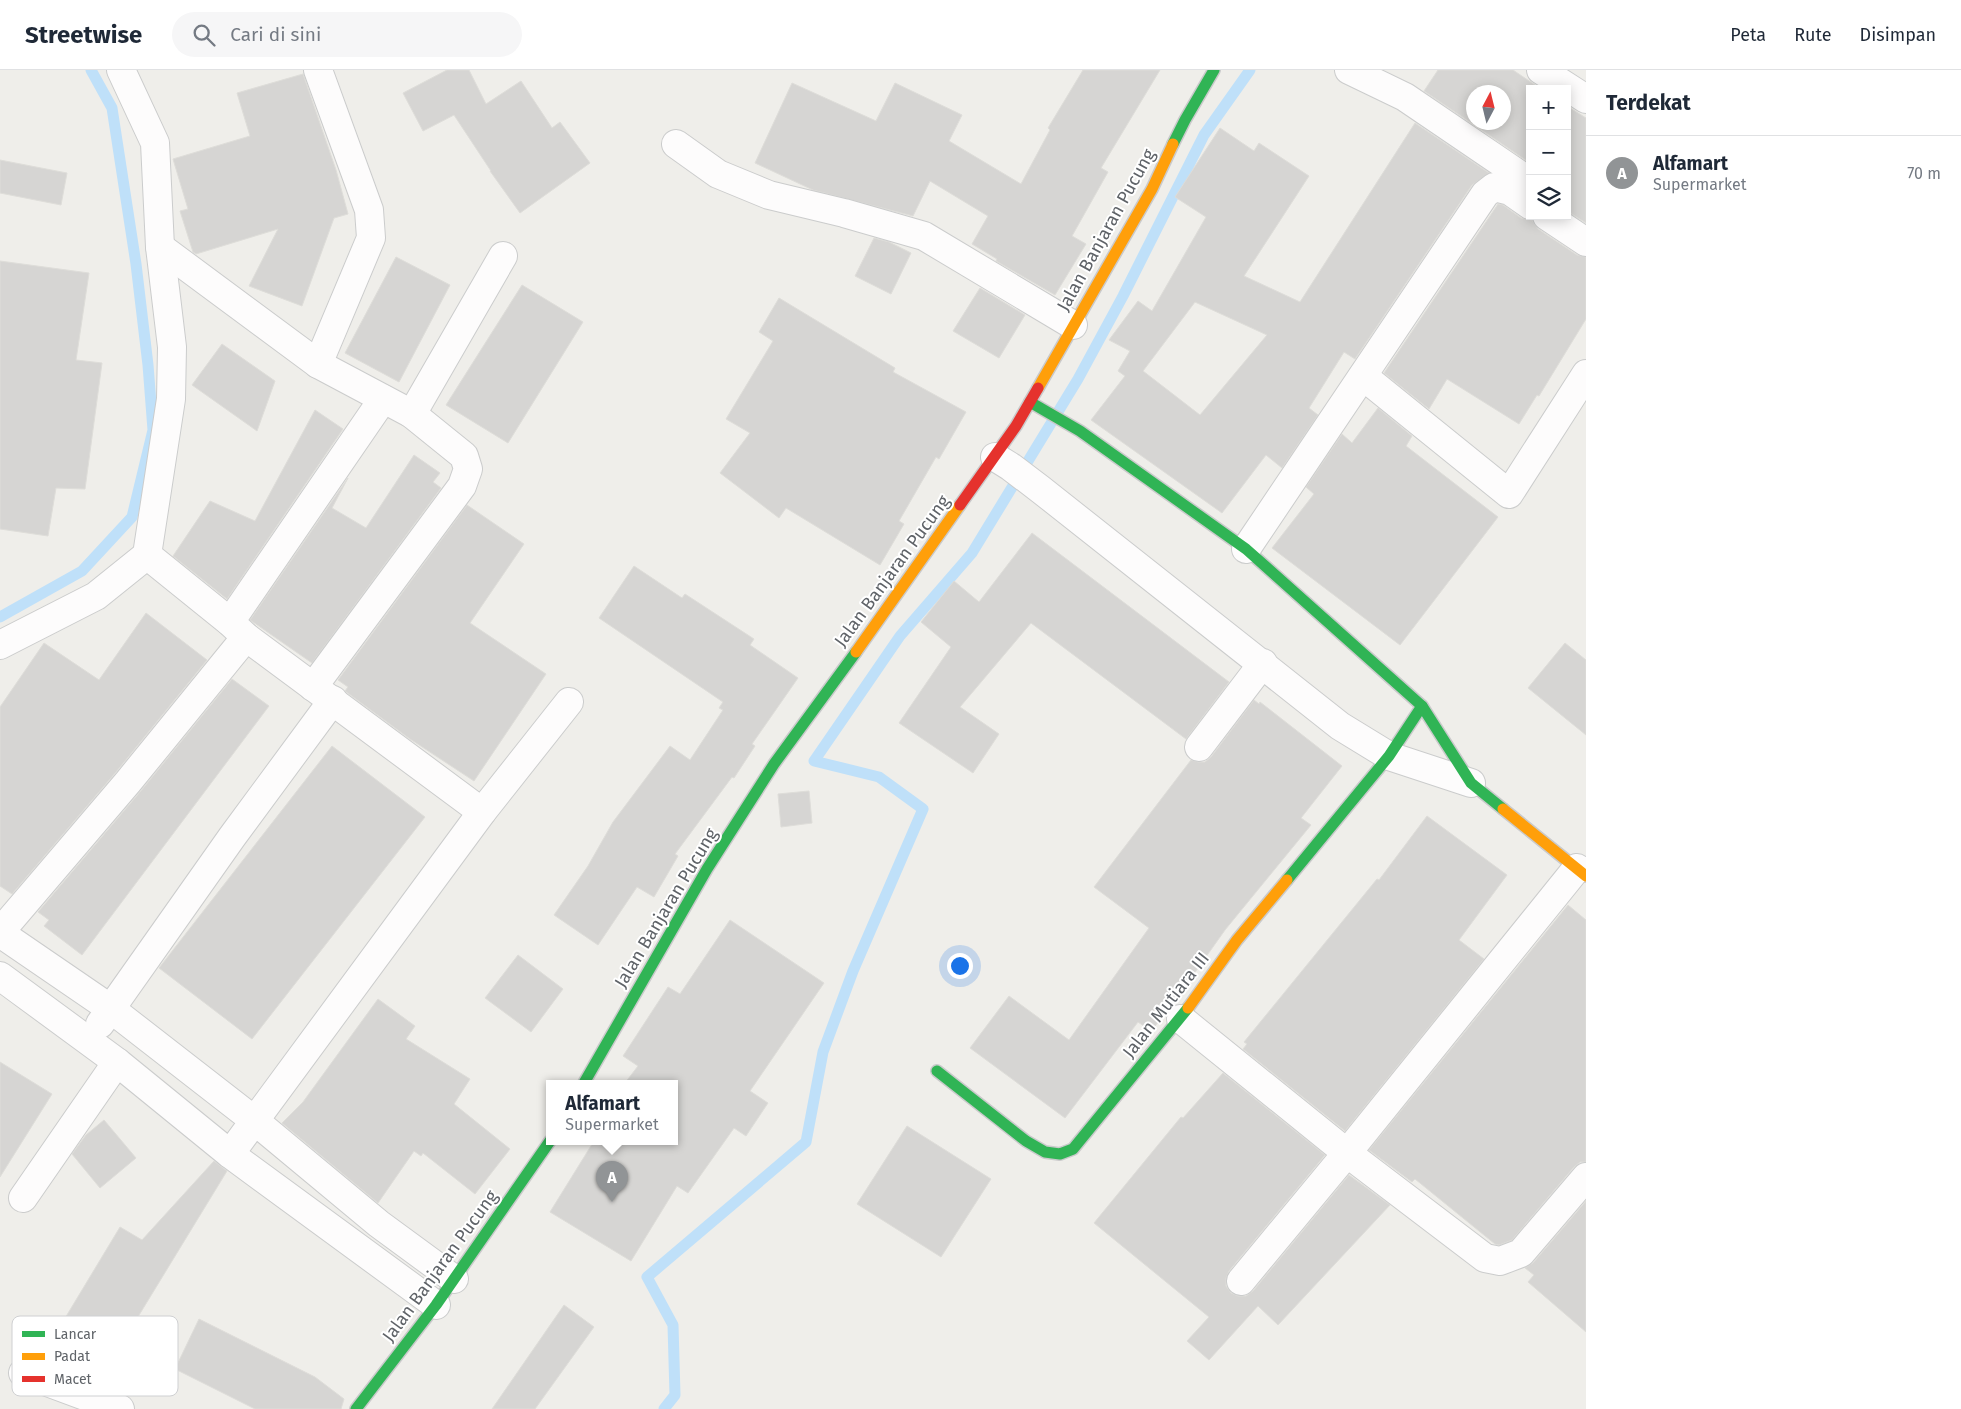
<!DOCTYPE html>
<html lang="id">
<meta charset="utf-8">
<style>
body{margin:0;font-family:"Fira Sans",sans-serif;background:#f6f6f7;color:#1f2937}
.controls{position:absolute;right:15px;top:15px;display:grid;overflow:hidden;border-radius:0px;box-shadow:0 2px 12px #0003}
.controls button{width:45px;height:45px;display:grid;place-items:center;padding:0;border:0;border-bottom:1px solid #e0e1e3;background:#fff;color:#1f2937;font:25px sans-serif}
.compass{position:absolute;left:1466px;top:15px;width:45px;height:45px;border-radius:50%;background:#fff;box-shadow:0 2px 12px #0003;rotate:7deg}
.you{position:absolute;left:959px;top:895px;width:18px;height:18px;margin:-12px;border:4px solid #fff;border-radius:50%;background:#1a73e8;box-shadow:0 0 0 8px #1a73e833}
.badge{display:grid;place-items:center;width:32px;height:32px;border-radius:50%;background:#919496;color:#fff;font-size:16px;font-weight:700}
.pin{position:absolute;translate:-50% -41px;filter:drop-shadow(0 1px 2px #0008)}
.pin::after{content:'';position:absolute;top:26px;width:18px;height:15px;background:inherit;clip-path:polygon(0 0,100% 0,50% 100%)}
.popup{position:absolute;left:546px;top:1010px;width:132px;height:65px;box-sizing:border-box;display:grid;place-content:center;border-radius:0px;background:#fff;filter:drop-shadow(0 1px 4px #0005);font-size:16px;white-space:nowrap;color:#747a83}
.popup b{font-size:19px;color:#1f2937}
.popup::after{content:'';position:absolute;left:50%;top:100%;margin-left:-10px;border:10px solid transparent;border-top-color:#fff}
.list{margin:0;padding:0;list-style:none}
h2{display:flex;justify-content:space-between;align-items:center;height:65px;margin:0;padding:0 20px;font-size:21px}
h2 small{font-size:16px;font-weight:400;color:#747a83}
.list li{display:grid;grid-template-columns:32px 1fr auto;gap:15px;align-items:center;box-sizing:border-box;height:75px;padding:0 20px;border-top:1px solid #e0e1e3}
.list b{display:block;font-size:19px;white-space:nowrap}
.list p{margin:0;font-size:16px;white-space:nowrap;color:#747a83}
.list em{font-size:16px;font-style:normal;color:#747a83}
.icon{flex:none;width:28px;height:28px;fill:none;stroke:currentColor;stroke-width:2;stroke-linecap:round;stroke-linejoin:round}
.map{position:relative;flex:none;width:1586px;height:1339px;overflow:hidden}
header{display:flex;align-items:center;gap:30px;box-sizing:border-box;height:70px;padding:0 25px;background:#fff;border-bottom:1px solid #e0e1e3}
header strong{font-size:24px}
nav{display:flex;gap:28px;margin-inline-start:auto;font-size:18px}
.search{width:350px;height:45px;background:#f6f6f7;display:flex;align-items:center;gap:12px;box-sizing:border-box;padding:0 18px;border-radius:28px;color:#747a83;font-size:19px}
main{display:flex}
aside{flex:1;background:#fff}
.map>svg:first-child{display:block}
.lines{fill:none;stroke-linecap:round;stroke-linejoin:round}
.stream{stroke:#bfe0f9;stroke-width:11}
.building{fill:#d6d5d3;stroke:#deddd9;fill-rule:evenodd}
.street-casing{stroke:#cbcccc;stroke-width:30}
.fast-casing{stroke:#cacacb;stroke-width:14}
.slow-casing{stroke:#cacacb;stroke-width:14}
.jam-casing{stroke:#cacacb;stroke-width:14}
.street{stroke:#fdfcfc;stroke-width:28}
.fast{stroke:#30b455;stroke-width:11}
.slow{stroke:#ff9f0a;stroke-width:11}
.jam{stroke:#e5322d;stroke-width:11}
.labels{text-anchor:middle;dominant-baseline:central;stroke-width:4;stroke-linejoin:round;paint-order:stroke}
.street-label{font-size:18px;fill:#5f6368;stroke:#fff}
.key{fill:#fff;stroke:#cfd0d2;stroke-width:1}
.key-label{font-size:14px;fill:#5f6368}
</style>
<header>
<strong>Streetwise</strong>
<div class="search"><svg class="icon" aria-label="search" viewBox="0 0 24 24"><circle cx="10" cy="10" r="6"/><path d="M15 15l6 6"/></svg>Cari di sini</div>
<nav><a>Peta</a><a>Rute</a><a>Disimpan</a></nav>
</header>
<main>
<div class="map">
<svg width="1586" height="1339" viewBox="0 0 1586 1339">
<rect width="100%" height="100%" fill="#efeeea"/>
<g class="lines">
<!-- stream -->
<g class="stream">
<path d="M0 547 82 501 132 447 153 360 148 295 136 194 112 38 91 0"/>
<path d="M664 1339 675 1325 673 1255 647 1207 806 1072 823 982 853 901 923 739 879 707 814 691 900 566 972 483 1078 309 1123 226 1204 65 1250 0"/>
</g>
</g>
<!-- building -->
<g class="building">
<path d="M447 0H469L486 34 521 11 552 58 560 52 590 93 520 143 490 101H491L454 45 423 61 403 23Z"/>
<path d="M1083 0H1160L1101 98 1108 102 1072 166 1086 174 1055 225 996 191 997 189 972 174 988 146 930 111 913 146 813 120 755 93 792 13 876 51 895 13 962 45 949 71 1021 114 1050 60 1048 58Z"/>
<path d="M1438 0H1513L1541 19H1530V93L1424 21ZM1474 22H1504V52H1474Z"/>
<path d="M303 4 336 100 348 144 334 148 302 236 249 216 278 159 196 184 193 182 180 141 188 139 173 89 250 66 237 23Z"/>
<path d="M1567 36 1586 48V153L1567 141Z"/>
<path d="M1415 53 1489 103 1472 115 1355 289 1344 282 1309 338 1318 345 1282 398 1266 385 1222 443 1091 350 1125 306 1118 301 1130 281 1109 270 1138 231 1152 241 1206 147 1175 127 1220 58 1254 81 1259 73 1309 106 1244 206 1300 232ZM1195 232 1267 265 1200 345 1143 301Z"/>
<path d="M0 90 67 103 61 135 0 123Z"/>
<path d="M1498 134 1503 135 1521 148 1532 150 1538 159 1577 185 1586 187V249L1539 326 1537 325 1519 354 1447 309 1429 339 1384 303Z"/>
<path d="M874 168 889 172 911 183 891 224 855 206Z"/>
<path d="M396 187 450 215 399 312 345 283Z"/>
<path d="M0 191 89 203 76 290 102 293 85 419 56 418 48 466 0 459Z"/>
<path d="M522 215 583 252 508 373 446 335Z"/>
<path d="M980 218 1025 245 999 288 953 261Z"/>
<path d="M779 228 895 298 893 302 966 342 939 389 936 387 899 451 904 454 880 495 786 438 779 448 720 403 750 363 726 349 773 271 759 262Z"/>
<path d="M222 274 275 311 257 361 192 315Z"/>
<path d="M1378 338 1412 366 1406 376 1498 447 1400 575 1272 478 1314 424 1306 417 1342 364 1352 373Z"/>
<path d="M315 340 343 359 227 529 173 486 210 431 255 451Z"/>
<path d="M414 385 440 403 433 412 441 418 312 593 250 550 348 408 332 438 366 458Z"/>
<path d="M467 435 524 474 470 553 546 604 474 711 410 669 345 621 348 617 338 610Z"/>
<path d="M1032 463 1229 612 1186 669 1031 553 960 637 999 664 973 703 899 653 951 577 921 552 954 511 979 532Z"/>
<path d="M634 496 682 528 685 524 754 569 750 575 798 608 752 674 755 676 734 708 732 707 675 784 678 786 654 827 637 817 598 875 554 845 588 796 613 752 670 676 690 690 723 640 719 638 723 632 599 548Z"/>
<path d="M146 543 207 590 116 702 12 824 0 816V637L44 573 99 610Z"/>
<path d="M1565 573 1586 590V665L1528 618Z"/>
<path d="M232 609 269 636 82 885 44 856 49 850 38 842 140 722Z"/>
<path d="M1254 630 1259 634 1260 632 1342 696 1301 748 1311 755 1225 860 1169 939 1151 961 1138 952 1065 1048 970 978 1009 926 1069 970 1149 858 1094 817 1191 690 1198 692H1205L1211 687Z"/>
<path d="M332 676 425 747 252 969 159 898Z"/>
<path d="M809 721 812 753 781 757 778 724Z"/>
<path d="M1427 746 1507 805 1459 870 1484 889 1345 1061 1243 979 1247 974 1244 972 1377 809 1379 810Z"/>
<path d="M1568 835 1586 850V1092H1580L1574 1097 1512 1170 1499 1175 1495 1174 1415 1109 1412 1112 1369 1080Z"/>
<path d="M730 850 824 913 750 1021 768 1033 746 1066 734 1058 688 1123 677 1116 631 1191 550 1142 594 1071H674V1013H625L638 996 623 986 668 917 680 924Z"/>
<path d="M518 885 563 919 531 962 485 928Z"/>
<path d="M378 929 415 956 406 969 470 1009 454 1034 510 1079 475 1124 423 1083 421 1086 414 1081 378 1133 282 1053 303 1032Z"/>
<path d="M0 992 52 1024 0 1107Z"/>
<path d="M1223 1003 1325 1085 1229 1201 1226 1208V1216L1231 1223 1238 1226H1246L1253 1221 1349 1105 1390 1135 1278 1255 1258 1236 1209 1290 1187 1271 1209 1247 1094 1153 1181 1047 1183 1048Z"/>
<path d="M104 1050 136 1088 100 1118 72 1084 86 1065Z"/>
<path d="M907 1056 991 1109 941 1187 857 1134Z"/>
<path d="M214 1091 227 1101 97 1314 44 1283 120 1157 142 1170Z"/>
<path d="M1586 1131V1262L1528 1212 1534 1205 1525 1198 1533 1193Z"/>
<path d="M564 1235 594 1257 535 1339H492Z"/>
<path d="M199 1249 315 1307 344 1329 341 1339H255L175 1299Z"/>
</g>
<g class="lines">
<defs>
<g id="street">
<path d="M1349 0 1405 27 1530 112"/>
<path d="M1541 0 1586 29"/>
<path d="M676 74 718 104 769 125 844 143 924 166 1073 255"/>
<path d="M1547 146 1586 172"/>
<path d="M160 177 318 294 412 344 464 386 468 399 462 416 313 617"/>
<path d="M318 294 371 168 369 140 318 0"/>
<path d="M1363 306 1509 424 1586 304"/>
<path d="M412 344 503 186"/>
<path d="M995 387 1011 397 1040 419 1340 656 1389 686 1471 713"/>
<path d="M1246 479 1485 124 1494 117 1510 121 1530 135"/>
<path d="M147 485 230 552 246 567 482 742"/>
<path d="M230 552 383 329"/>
<path d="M0 575 96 526 147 485 171 329 172 277 160 177 155 73 121 0"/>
<path d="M1199 677 1263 593"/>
<path d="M0 862 128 712 246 567"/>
<path d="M0 863 111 939 255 1051 379 1154 454 1209"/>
<path d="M0 906 117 992 230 1084 436 1235"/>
<path d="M1181 949 1347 1083 1485 1188 1500 1191 1521 1183 1586 1107"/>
<path d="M100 954 232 767 333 630"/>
<path d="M230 1084 482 742 569 632"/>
<path d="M23 1128 117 992"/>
<path d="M1241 1211 1347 1083 1577 798"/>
<path d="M23 1303 120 1339"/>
</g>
<g id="fast">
<path d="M1173 74 1185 50 1214 0"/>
<path d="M1030 332 1080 361 1246 479 1422 636 1471 713 1503 739"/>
<path d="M1287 810 1389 686 1422 636"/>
<path d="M937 1001 1026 1071 1045 1082 1060 1084 1073 1079 1188 938"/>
<path d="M584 1013 707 799 774 694 856 582"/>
<path d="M356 1339 436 1235 550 1071"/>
</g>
<g id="slow">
<path d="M1038 318 1152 119 1173 74"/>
<path d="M856 582 960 435"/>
<path d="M1503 739 1586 806"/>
<path d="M1188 938 1237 870 1287 810"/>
</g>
<path id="jam" d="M960 435 1016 356 1038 318"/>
</defs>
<!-- street casing -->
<use href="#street" class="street-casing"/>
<!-- fast casing -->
<use href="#fast" class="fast-casing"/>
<!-- slow casing -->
<use href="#slow" class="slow-casing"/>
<!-- jam casing -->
<use href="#jam" class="jam-casing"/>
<!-- street -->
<use href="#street" class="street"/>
<!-- fast -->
<use href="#fast" class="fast"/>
<!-- slow -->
<use href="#slow" class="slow"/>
<!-- jam -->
<use href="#jam" class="jam"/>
</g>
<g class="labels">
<!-- street labels -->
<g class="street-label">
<text transform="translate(1106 160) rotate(-61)">Jalan Banjaran Pucung</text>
<text transform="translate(892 501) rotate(-54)">Jalan Banjaran Pucung</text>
<text transform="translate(666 838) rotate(-59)">Jalan Banjaran Pucung</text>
<text transform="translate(1166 935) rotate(-52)">Jalan Mutiara III</text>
<text transform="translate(440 1196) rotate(-54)">Jalan Banjaran Pucung</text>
</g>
</g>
<!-- legend -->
<rect x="12" y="1246" width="166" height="80" rx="8" class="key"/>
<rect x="22" y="1261" width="23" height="6" fill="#30b455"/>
<rect x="22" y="1283" width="23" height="7" fill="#ff9f0a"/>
<rect x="22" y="1306" width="23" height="6" fill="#e5322d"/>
<g class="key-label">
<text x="54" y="1269">Lancar</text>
<text x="54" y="1291">Padat</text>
<text x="54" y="1314">Macet</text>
</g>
</svg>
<div class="controls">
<button>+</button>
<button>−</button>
<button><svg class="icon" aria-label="layers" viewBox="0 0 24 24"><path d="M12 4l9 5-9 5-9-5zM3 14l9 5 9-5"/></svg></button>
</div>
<svg class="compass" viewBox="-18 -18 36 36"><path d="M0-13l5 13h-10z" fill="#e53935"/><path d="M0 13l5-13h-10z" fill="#747a83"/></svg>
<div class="you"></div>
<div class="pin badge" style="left:612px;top:1132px">A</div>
<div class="popup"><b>Alfamart</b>Supermarket</div>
</div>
<aside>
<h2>Terdekat<small></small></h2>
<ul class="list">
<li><span class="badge">A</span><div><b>Alfamart</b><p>Supermarket</p></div><em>70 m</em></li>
</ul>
</aside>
</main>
